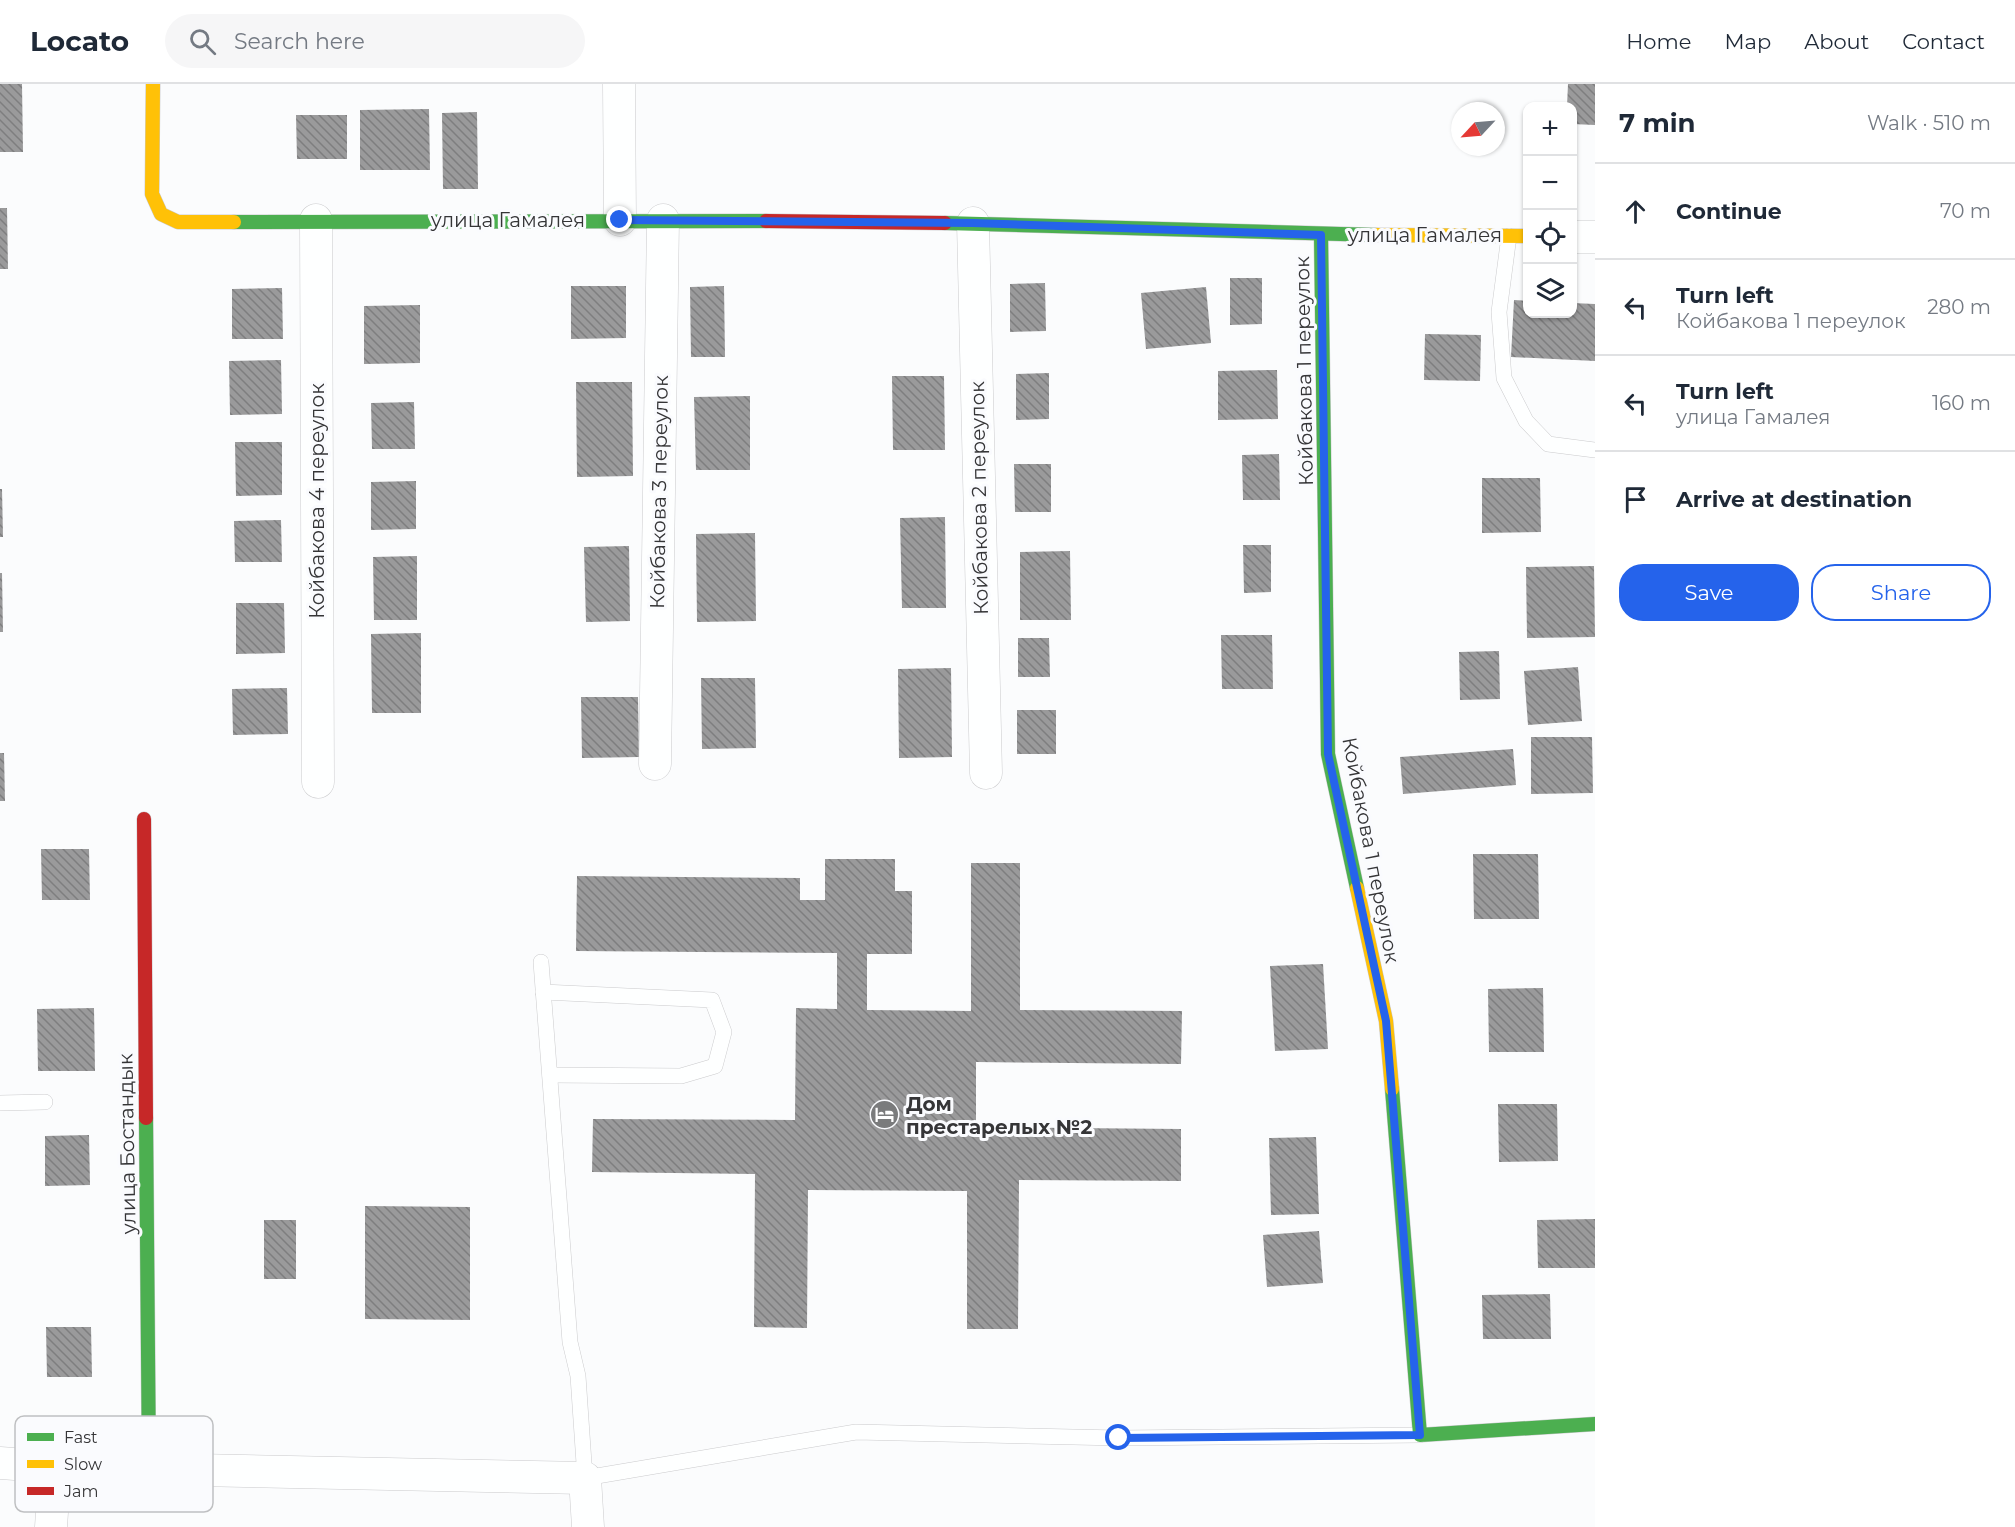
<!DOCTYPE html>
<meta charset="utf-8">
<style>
body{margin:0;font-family:Montserrat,sans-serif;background:#f6f6f7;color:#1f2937}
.controls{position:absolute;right:18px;top:18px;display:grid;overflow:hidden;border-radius:12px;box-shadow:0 2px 4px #0004}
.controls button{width:54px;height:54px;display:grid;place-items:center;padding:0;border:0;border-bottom:2px solid #e0e1e3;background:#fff;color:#1f2937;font:30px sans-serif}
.compass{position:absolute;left:1451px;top:18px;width:54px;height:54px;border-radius:50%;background:#fff;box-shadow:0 2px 4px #0004;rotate:244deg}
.stop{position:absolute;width:18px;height:18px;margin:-14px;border:4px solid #2563eb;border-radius:50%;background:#fff}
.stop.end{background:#2563eb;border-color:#fff;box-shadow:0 2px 6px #0008}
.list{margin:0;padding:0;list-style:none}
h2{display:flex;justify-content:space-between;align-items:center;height:78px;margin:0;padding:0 24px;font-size:26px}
h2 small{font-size:20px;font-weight:400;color:#747a83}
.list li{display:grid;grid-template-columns:39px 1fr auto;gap:18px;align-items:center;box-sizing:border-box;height:96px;padding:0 24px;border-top:2px solid #e0e1e3}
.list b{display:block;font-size:22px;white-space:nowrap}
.list p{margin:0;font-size:20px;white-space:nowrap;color:#747a83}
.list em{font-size:20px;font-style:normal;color:#747a83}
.actions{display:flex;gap:12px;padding:18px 24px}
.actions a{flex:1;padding:14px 0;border:2px solid #2563eb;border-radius:24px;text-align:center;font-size:21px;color:#2563eb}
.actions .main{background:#2563eb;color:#fff}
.icon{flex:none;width:33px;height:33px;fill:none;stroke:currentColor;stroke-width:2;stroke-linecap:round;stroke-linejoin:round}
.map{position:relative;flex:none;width:1595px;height:1443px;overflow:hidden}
header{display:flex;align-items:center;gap:36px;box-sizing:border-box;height:84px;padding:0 30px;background:#fff;border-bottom:2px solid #e0e1e3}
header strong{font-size:28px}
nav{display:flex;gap:33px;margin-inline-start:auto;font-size:21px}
.search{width:420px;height:54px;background:#f6f6f7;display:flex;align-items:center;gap:15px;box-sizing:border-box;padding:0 21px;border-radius:33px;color:#747a83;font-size:22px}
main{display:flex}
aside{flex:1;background:#fff}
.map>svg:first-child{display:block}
.building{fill:url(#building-back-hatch)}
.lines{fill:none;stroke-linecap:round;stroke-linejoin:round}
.lane-casing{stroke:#cbcbcd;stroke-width:16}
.street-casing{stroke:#cbcbcd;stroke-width:33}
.fast-casing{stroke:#cbcbcd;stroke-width:15}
.slow-casing{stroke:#cbcbcd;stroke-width:15}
.jam-casing{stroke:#cbcbcd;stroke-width:15}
.lane{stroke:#feffff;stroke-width:15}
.street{stroke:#feffff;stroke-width:32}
.fast{stroke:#4caf50;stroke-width:14}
.slow{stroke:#ffc107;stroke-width:14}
.jam{stroke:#c62828;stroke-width:14}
.route{stroke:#2563eb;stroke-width:8}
.labels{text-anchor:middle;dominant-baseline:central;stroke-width:6;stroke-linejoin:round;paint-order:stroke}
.street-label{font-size:20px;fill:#353537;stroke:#fafbfe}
.poi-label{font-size:20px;font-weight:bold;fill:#353537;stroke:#fafbfe;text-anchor:start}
.key{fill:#fafbfe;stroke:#bfc0c2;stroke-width:1.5}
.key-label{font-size:16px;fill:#353537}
</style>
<header>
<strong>Locato</strong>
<div class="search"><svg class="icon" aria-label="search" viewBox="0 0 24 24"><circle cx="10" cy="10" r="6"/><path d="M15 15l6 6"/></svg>Search here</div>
<nav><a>Home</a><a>Map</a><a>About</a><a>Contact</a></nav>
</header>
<main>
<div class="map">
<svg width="1595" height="1443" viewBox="0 0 1595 1443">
<defs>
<pattern id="building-back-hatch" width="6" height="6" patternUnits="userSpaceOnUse" patternTransform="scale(1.5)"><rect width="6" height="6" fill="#9a9a9b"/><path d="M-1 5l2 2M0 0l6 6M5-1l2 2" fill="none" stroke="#7e7e7f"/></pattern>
</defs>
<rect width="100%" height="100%" fill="#fbfcfd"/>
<!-- building -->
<g class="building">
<path d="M0 0H22L23 68H0Z"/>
<path d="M1568 0H1595V41L1572 40V22H1567Z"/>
<path d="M429 25 430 86H360V26Z"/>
<path d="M477 28 478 105H443L442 29Z"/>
<path d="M296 31H347V75H297Z"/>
<path d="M0 124H7L8 185H0Z"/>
<path d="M1230 194H1262V240L1230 241Z"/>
<path d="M1045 199 1046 247 1010 248V200Z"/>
<path d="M571 202H626V254L571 255Z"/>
<path d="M724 202 725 273H691L690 203Z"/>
<path d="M1206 203 1211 259 1146 265 1141 209Z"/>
<path d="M282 204 283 255H232V205Z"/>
<path d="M1514 216 1528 217V230H1572V219L1595 220V277L1511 273Z"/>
<path d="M420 221V279L364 280V222Z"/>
<path d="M1425 250 1481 251 1480 297 1424 296Z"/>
<path d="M281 276 282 330 230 331 229 277Z"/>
<path d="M1277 286 1278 335 1218 336V287Z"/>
<path d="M1049 289V335L1016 336V290Z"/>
<path d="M892 292H944L945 366H893Z"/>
<path d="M576 298H632L633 392 577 393Z"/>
<path d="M750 312V386H696L694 313Z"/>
<path d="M414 318 415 365H372L371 319Z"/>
<path d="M235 358H282V411L236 412Z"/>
<path d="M1279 370 1280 416H1243L1242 371Z"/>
<path d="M1014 380H1051V428H1015Z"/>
<path d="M1482 394H1540L1541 448 1482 449Z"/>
<path d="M416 397V445L371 446V398Z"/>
<path d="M0 405H2L3 453H0Z"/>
<path d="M945 433 946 524H902L900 434Z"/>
<path d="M281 436 282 478H235L234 437Z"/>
<path d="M755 449 756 537 697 538 696 450Z"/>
<path d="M1243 461H1271V508L1244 509Z"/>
<path d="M629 462 630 537 586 538 584 463Z"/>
<path d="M1070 467 1071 536H1020V468Z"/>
<path d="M417 472V536H374L373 473Z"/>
<path d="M1594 482 1595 553 1527 554 1526 483Z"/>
<path d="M0 489H2L3 548H0Z"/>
<path d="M236 519H284L285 569 236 570Z"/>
<path d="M421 549V629H372L371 550Z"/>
<path d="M1221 551H1272L1273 605H1222Z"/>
<path d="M1018 554H1049L1050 593H1018Z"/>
<path d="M1499 567 1500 615 1460 616 1459 568Z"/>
<path d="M1578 583 1582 637 1528 641 1524 587Z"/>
<path d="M951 584 952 673 899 674 898 585Z"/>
<path d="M701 594H755L756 664 702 665Z"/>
<path d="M287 604 288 650 233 651 232 605Z"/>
<path d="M581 613H638L639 673 582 674Z"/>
<rect x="1017" y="626" width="39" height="44"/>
<path d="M1531 653H1592L1593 709 1531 710Z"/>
<path d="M1513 665 1516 701 1403 710 1400 673Z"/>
<path d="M0 669H4L5 717H0Z"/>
<path d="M41 765H89L90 816H42Z"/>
<path d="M1473 770H1538L1539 835H1474Z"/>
<path d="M825 775H895V807H912V870H867V926L971 927V779H1020V926L1182 927 1181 980 976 978V1043L1181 1045V1097L1019 1096 1018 1245H967V1107L808 1106 807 1244 754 1243 755 1090 592 1088 593 1035 795 1036 796 924 837 925V869L576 867 577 792 800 794V816H825Z"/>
<path d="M1323 880 1328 965 1275 967 1270 882Z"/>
<path d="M1543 904 1544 968H1489L1488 905Z"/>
<path d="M94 924 95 987H38L37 925Z"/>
<path d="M1498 1020H1557L1558 1077 1499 1078Z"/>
<path d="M89 1051 90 1101 45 1102V1052Z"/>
<path d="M1316 1053 1319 1130 1271 1131 1269 1054Z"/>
<path d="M365 1122 470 1123V1236L365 1235Z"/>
<path d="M1595 1135V1184H1538L1537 1136Z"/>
<rect x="264" y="1136" width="32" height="59"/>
<path d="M1319 1147 1323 1199 1267 1203 1263 1151Z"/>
<path d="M1550 1210 1551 1255H1483L1482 1211Z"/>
<path d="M46 1243H91L92 1293H47Z"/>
</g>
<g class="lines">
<defs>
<g id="lane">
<path d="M1509 152 1499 228 1504 294 1526 337 1548 360 1595 366"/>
<path d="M541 878 570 1258 578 1292 585 1394 856 1348 1119 1354 1420 1351"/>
<path d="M543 908 712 916 724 948 715 982 681 992 550 991"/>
<path d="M0 1019 45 1018"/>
</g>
<g id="street">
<path d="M619 0 620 136"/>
<path d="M316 136 318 698"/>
<path d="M973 139 986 689"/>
<path d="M1572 153H1595"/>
<path d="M655 680 663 136"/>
<path d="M0 1379 55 1383 585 1394 588 1443"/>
<path d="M51 1443 55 1383"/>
</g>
<g id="fast">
<path d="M234 138 766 137"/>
<path d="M945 139 1376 151"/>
<path d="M1321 151 1328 670 1357 804"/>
<path d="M1392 1005 1420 1351 1595 1340"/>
<path d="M146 1034 149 1385"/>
</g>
<g id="slow">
<path d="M153 0 152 110 161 130 178 138H234"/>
<path d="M1376 151 1528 152"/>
<path d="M1357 804 1386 937 1392 1005"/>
</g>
<g id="jam">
<path d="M766 137 945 139"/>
<path d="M144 735 146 1034"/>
</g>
</defs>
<!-- lane casing -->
<use href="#lane" class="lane-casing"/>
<!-- street casing -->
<use href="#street" class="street-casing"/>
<!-- fast casing -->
<use href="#fast" class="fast-casing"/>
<!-- slow casing -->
<use href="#slow" class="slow-casing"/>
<!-- jam casing -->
<use href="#jam" class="jam-casing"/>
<!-- lane -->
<use href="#lane" class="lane"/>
<!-- street -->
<use href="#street" class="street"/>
<!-- fast -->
<use href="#fast" class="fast"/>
<!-- slow -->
<use href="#slow" class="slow"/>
<!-- jam -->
<use href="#jam" class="jam"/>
</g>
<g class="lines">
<!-- route -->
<path class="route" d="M620 136 973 139 1321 151 1328 670 1386 937 1420 1351 1119 1354"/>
</g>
<!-- icons -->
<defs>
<symbol id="hotel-disc" viewBox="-11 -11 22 22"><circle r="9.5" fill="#7a7b7c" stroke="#fafbfe"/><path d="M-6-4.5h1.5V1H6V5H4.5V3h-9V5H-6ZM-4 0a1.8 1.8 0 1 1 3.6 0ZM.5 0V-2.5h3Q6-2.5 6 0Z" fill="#fff"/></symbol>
</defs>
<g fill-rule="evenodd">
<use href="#hotel-disc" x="868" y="1014" width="33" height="33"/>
</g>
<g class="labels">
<!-- street labels -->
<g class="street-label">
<text x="508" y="136">улица Гамалея</text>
<text x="1425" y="151">улица Гамалея</text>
<text transform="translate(1304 287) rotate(-91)">Койбакова 1 переулок</text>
<text transform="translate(659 408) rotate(-89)">Койбакова 3 переулок</text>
<text transform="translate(979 414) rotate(-91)">Койбакова 2 переулок</text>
<text transform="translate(317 417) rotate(-90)">Койбакова 4 переулок</text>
<text transform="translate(1371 766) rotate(79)">Койбакова 1 переулок</text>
<text transform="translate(127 1060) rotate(-91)">улица Бостандык</text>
</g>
<!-- poi labels -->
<g class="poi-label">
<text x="906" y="1020">Дом<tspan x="906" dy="23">престарелых №2</tspan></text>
</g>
</g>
<!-- legend -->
<rect x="15" y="1332" width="198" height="96" rx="9" class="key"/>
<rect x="27" y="1349" width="27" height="8" fill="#4caf50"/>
<rect x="27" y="1376" width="27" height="8" fill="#ffc107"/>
<rect x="27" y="1403" width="27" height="8" fill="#c62828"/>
<g class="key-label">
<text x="64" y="1359">Fast</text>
<text x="64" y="1386">Slow</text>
<text x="64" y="1413">Jam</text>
</g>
</svg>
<div class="controls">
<button>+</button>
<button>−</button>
<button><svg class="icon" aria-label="locate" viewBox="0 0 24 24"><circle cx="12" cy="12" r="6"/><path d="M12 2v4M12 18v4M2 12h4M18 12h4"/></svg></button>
<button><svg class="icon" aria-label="layers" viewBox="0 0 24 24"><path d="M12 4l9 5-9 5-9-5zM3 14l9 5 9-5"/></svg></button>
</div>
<svg class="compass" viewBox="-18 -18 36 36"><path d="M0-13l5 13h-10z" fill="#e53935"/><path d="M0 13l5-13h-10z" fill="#747a83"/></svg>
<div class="stop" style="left:1119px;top:1354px"></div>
<div class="stop end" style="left:620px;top:136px"></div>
</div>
<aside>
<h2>7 min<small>Walk · 510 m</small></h2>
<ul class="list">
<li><svg class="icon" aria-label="ahead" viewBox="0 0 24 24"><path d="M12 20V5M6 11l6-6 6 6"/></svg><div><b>Continue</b></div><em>70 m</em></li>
<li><svg class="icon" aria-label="left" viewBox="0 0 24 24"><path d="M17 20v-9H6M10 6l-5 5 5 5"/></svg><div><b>Turn left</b><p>Койбакова 1 переулок</p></div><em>280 m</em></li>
<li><svg class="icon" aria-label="left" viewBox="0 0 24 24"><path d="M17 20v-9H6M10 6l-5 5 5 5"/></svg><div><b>Turn left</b><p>улица Гамалея</p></div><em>160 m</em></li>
<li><svg class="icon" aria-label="arrive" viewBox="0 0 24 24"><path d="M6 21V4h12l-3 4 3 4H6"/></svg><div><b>Arrive at destination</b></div></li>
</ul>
<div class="actions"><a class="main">Save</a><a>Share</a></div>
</aside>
</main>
